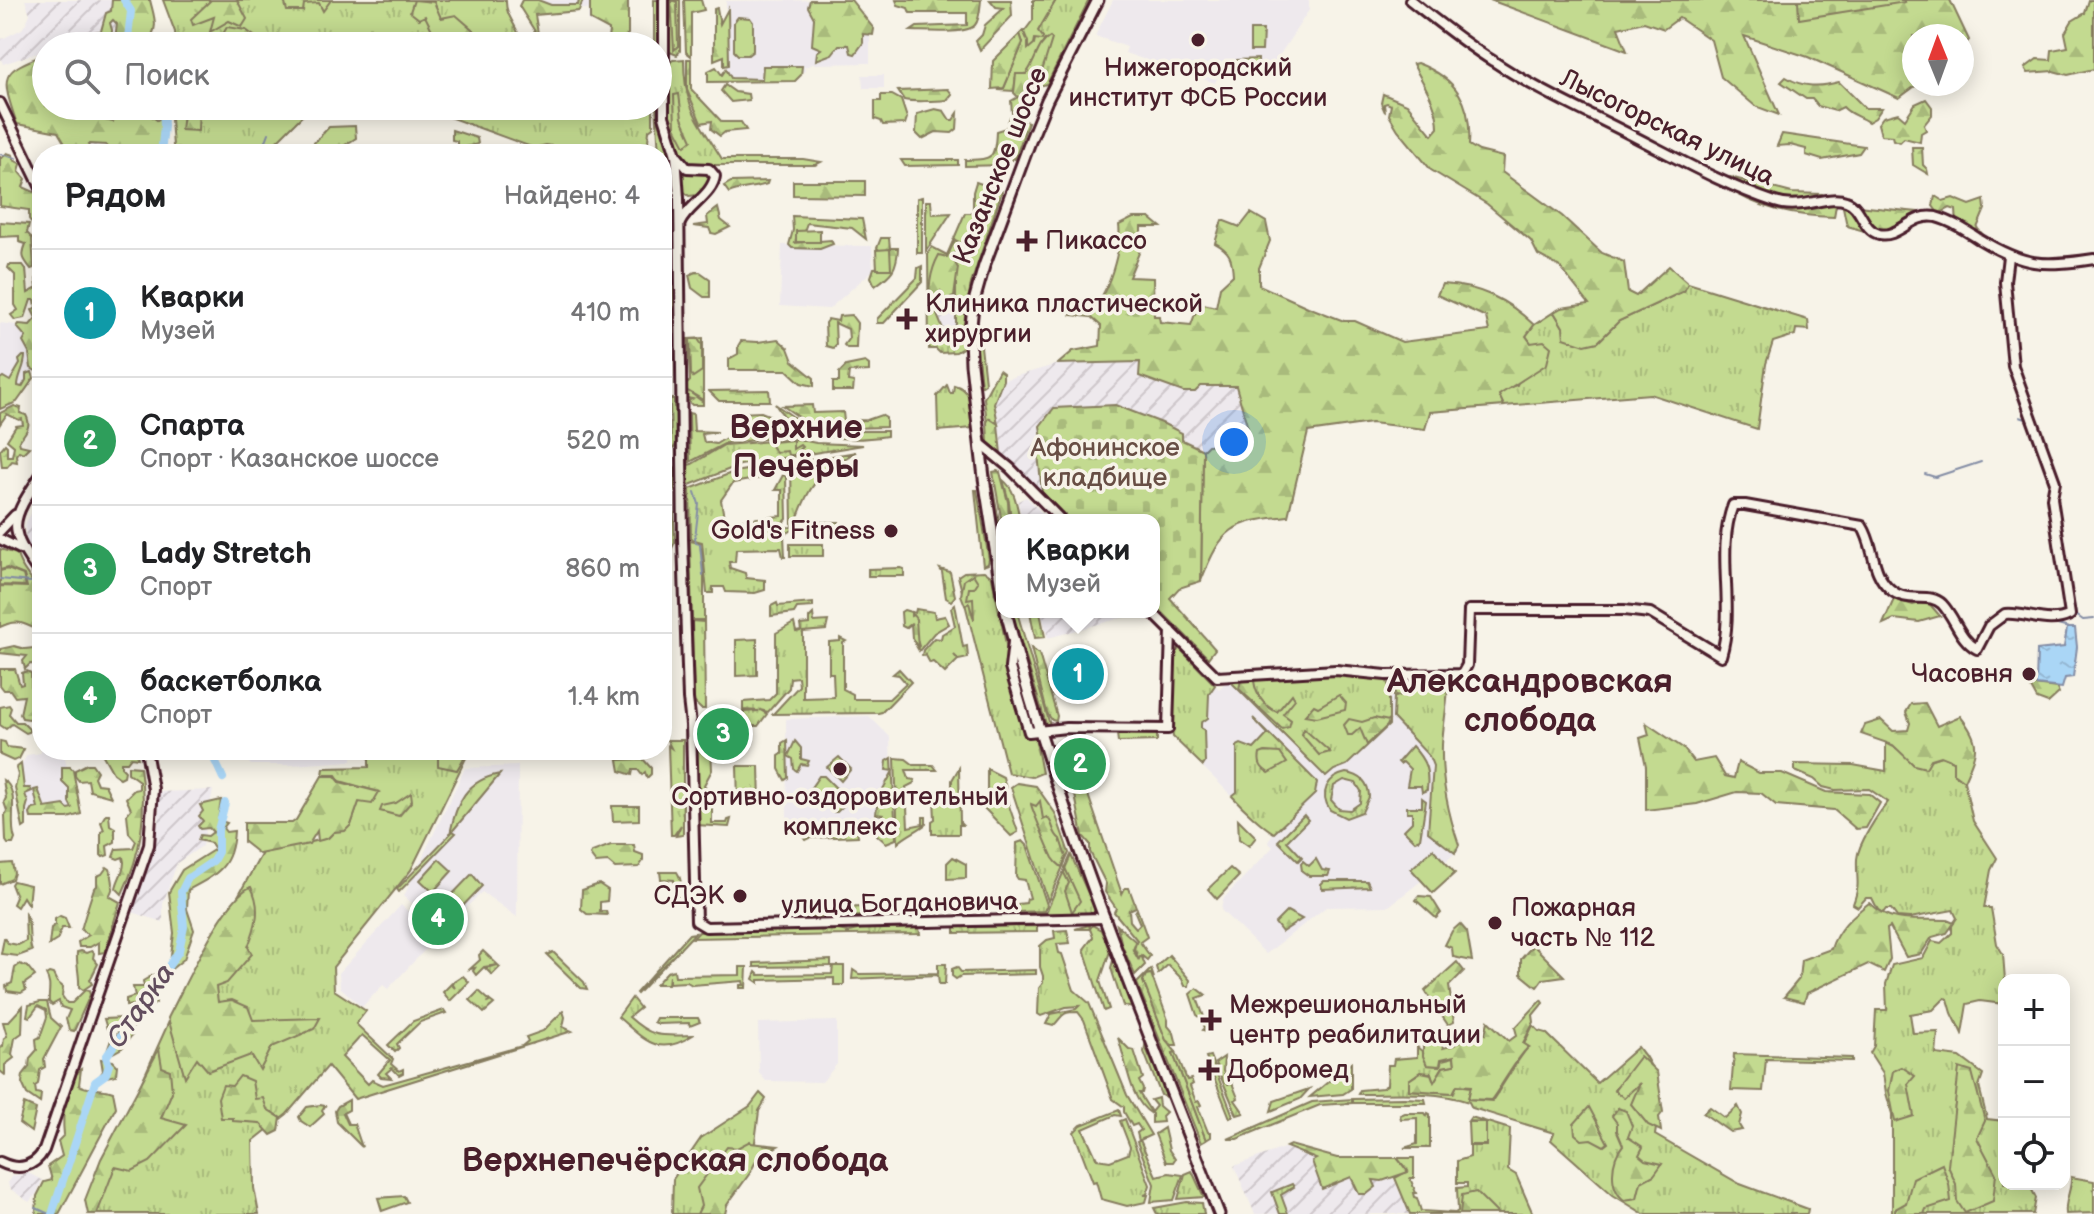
<!DOCTYPE html>
<html lang="ru">
<meta charset="utf-8">
<style>
body{margin:0;font-family:"Balsamiq Sans",sans-serif;background:#f2f2f2;color:#202124}
.controls{position:absolute;right:24px;bottom:24px;display:grid;overflow:hidden;border-radius:16px;box-shadow:0 4px 20px #0003}
.controls button{width:72px;height:72px;display:grid;place-items:center;padding:0;border:0;border-bottom:2px solid #e0e0e0;background:#fff;color:#202124;font:40px sans-serif}
.compass{position:absolute;left:1902px;top:24px;width:72px;height:72px;border-radius:50%;background:#fff;box-shadow:0 4px 20px #0003;rotate:359deg}
.you{position:absolute;left:1234px;top:442px;width:28px;height:28px;margin:-20px;border:6px solid #fff;border-radius:50%;background:#1a73e8;box-shadow:0 0 0 12px #1a73e833}
.badge{display:grid;place-items:center;width:52px;height:52px;border-radius:50%;background:#4a1f2b;color:#fff;font-size:26px;font-weight:700}
.pin{position:absolute;translate:-50% -50%;border:4px solid #fff;box-shadow:0 2px 8px #0006}
.popup{position:absolute;left:996px;top:514px;width:164px;height:104px;box-sizing:border-box;display:grid;place-content:center;border-radius:16px;background:#fff;filter:drop-shadow(0 2px 6px #0005);font-size:26px;white-space:nowrap;color:#757577}
.popup b{font-size:30px;color:#202124}
.popup::after{content:'';position:absolute;left:50%;top:100%;margin-left:-16px;border:16px solid transparent;border-top-color:#fff}
.list{margin:0;padding:0;list-style:none}
h2{display:flex;justify-content:space-between;align-items:center;height:104px;margin:0;padding:0 32px;font-size:34px}
h2 small{font-size:26px;font-weight:400;color:#757577}
.list li{display:grid;grid-template-columns:52px 1fr auto;gap:24px;align-items:center;box-sizing:border-box;height:128px;padding:0 32px;border-top:2px solid #e0e0e0}
.list b{display:block;font-size:30px;white-space:nowrap}
.list p{margin:0;font-size:26px;white-space:nowrap;color:#757577}
.list em{font-size:26px;font-style:normal;color:#757577}
.icon{flex:none;width:44px;height:44px;fill:none;stroke:currentColor;stroke-width:2;stroke-linecap:round;stroke-linejoin:round}
.map{position:relative;flex:none;width:2094px;height:1214px;overflow:hidden}
.search{position:absolute;background:#fff;box-shadow:0 4px 20px #0003;left:32px;top:32px;width:640px;height:88px;display:flex;align-items:center;gap:20px;box-sizing:border-box;padding:0 28px;border-radius:44px;color:#757577;font-size:30px}
.panel{position:absolute;background:#fff;box-shadow:0 4px 20px #0003;left:32px;top:144px;width:640px;height:616px;border-radius:32px}
.map>svg:first-child{display:block}
.built{fill:#eee9ed}
.industrial{fill:url(#industrial-furrows)}
.grass{fill:url(#grass-tufts);stroke:#867c5e;stroke-width:2;fill-rule:evenodd}
.forest{fill:url(#forest-firs);stroke:#867c5e;stroke-width:2}
.wetland{fill:url(#wetland-marsh);stroke:#867c5e;stroke-width:2}
.cemetery{fill:url(#cemetery-stones);stroke:#867c5e;stroke-width:2}
.pitch{fill:#c3da90;stroke:#867c5e;stroke-width:2}
.water{fill:url(#water-ripples);stroke:#848da5;stroke-width:2}
.lines{fill:none;stroke-linecap:round;stroke-linejoin:round}
.stream{stroke:#848da5;stroke-width:2}
.river{stroke:#aad6f6;stroke-width:8}
.secondary-casing{stroke:#4a1f2b;stroke-width:14}
.primary-casing{stroke:#4a1f2b;stroke-width:15}
.secondary{stroke:#f7f3e8;stroke-width:8}
.primary{stroke:#f7f3e8;stroke-width:9}
.poi-dot{fill:#4a1f2b;stroke:#f7f3e8;stroke-width:3}
.labels{text-anchor:middle;dominant-baseline:central;stroke-width:7;stroke-linejoin:round;paint-order:stroke}
.poi-label{font-size:26px;fill:#4a1f2b;stroke:#f7f3e8;text-anchor:start}
.street-label{font-size:26px;fill:#4a1f2b;stroke:#f7f3e8}
.park-label{font-size:26px;fill:#684e44;stroke:#f7f3e8}
.water-label{font-size:28px;font-style:italic;fill:#624d5e;stroke:#f7f3e8}
.district-label{font-size:34px;font-weight:bold;fill:#4a1f2b;stroke:#f7f3e8}
</style>
<div class="map">
<svg width="2094" height="1214" viewBox="0 0 2094 1214">
<defs>
<pattern id="industrial-furrows" width="10" height="10" patternUnits="userSpaceOnUse" patternTransform="scale(2)"><rect width="10" height="10" fill="#eee9ed"/><path d="M-1 1l2-2M0 10L10 0M9 11l2-2" fill="none" stroke="#cec7cb"/></pattern>
<pattern id="grass-tufts" width="24" height="20" patternUnits="userSpaceOnUse" patternTransform="scale(2)"><rect width="24" height="20" fill="#c3da90"/><path d="M3 7l-1-3M5 7V3M7 7l1-3M15 17l-1-3M17 17v-4M19 17l1-3" fill="none" stroke="#a9bb7c"/></pattern>
<pattern id="forest-firs" width="22" height="20" patternUnits="userSpaceOnUse" patternTransform="scale(2)"><rect width="22" height="20" fill="#c3da90"/><path d="M5 1l3.5 6h-7zM16 11l3.5 6h-7z" fill="#a9bb7c"/></pattern>
<pattern id="wetland-marsh" width="20" height="14" patternUnits="userSpaceOnUse" patternTransform="scale(2)"><rect width="20" height="14" fill="#c3da90"/><path d="M1 5h8M5 5V1M11 12h8M15 12V8" fill="none" stroke="#a9bb7c"/></pattern>
<pattern id="cemetery-stones" width="16" height="16" patternUnits="userSpaceOnUse" patternTransform="scale(2)"><rect width="16" height="16" fill="#c3da90"/><path d="M2 7V4a2 2 0 0 1 4 0v3zM10 15v-3a2 2 0 0 1 4 0v3z" fill="#a9bb7c"/></pattern>
<pattern id="water-ripples" width="26" height="14" patternUnits="userSpaceOnUse" patternTransform="scale(2)"><rect width="26" height="14" fill="#aad6f6"/><path d="M2 4q2-2 4 0t4 0M15 11q2-2 4 0t4 0" fill="none" stroke="#94b7d3"/></pattern>
</defs>
<rect width="100%" height="100%" fill="#f7f3e8"/>
<filter id="ink" filterUnits="userSpaceOnUse"><feTurbulence type="fractalNoise" baseFrequency=".0125" numOctaves="2"/><feDisplacementMap in="SourceGraphic" scale="16" xChannelSelector="R" yChannelSelector="G"/><feConvolveMatrix kernelMatrix="1 2 1 2 8 2 1 2 1" color-interpolation-filters="sRGB"/></filter>
<g filter="url(#ink)">
<!-- built -->
<g class="built">
<path d="M524 0H616V22H588V9L524 8Z"/>
<path d="M848 0 870 27V63L813 64 804 67 805 71 792 78 727 81 726 1Z"/>
<path d="M1113 0H1309V10L1268 73 1218 76 1215 83 1125 53 1127 47 1095 36Z"/>
<path d="M862 75H884V88H863Z"/>
<path d="M782 245 872 246 873 270 829 309 780 306Z"/>
<path d="M0 323 41 328 42 359 11 408 0 401Z"/>
<path d="M1179 648 1219 689 1229 680 1376 676 1388 679 1446 680 1448 682V707L1442 744 1445 797 1459 845V850L1445 862 1455 873 1433 893 1421 881 1389 906 1326 907 1266 954 1221 910 1223 899 1273 847 1268 842 1273 833 1255 815 1249 813 1173 737V659Z"/>
<path d="M869 716 890 737 891 774 886 779 889 841 884 840 878 832 797 833 787 822 786 719Z"/>
<path d="M41 743 42 750H63L77 811 70 816 25 817 19 769 27 755 41 753Z"/>
<path d="M243 750H352V761L291 765H251L243 757Z"/>
<path d="M518 766 517 917 482 892 442 931 404 896 465 768Z"/>
<path d="M401 905 437 937 388 989 383 985 362 1007 340 987 339 973Z"/>
<path d="M837 1021V1064L822 1082 766 1081 759 1073 758 1023Z"/>
</g>
<!-- industrial -->
<g class="industrial">
<path d="M25 0H116L121 33 46 46V50L3 64 0 57V40L22 29 26 23 30 14Z"/>
<path d="M85 106H133L141 154H86Z"/>
<path d="M938 272 956 276V330L942 331 932 304Z"/>
<path d="M1124 361 1140 362 1139 376 1201 386H1236L1249 432 1223 444 1208 445 1203 450 1182 440 1162 423 1115 405 1054 408 1040 426 1044 451 1038 453 1042 493 1001 454V441L994 403 1003 380 1058 364Z"/>
<path d="M42 496V567L26 545 25 528 26 522Z"/>
<path d="M1026 497 1049 520H1021L1018 501Z"/>
<path d="M1041 612H1137L1139 613 1048 638Z"/>
<path d="M213 790 202 846 177 863 163 904V922L132 912 154 843 159 820V792Z"/>
<path d="M1284 1148 1394 1179 1409 1214H1255L1234 1166Z"/>
<path d="M28 1173 42 1180 37 1193 29 1202 9 1188 8 1182 12 1176Z"/>
</g>
<!-- grass -->
<g class="grass">
<path d="M163 0H506C505 17 519 27 523 46H179L176 44 175 32Z"/>
<path d="M654 0H660V51L658 46H654Z"/>
<path d="M669 0H680V51L677 55 670 52Z"/>
<path d="M1056 0H1089L1047 84 1029 89 1034 80 1045 39 1034 64 1026 74 1016 75 1014 91 998 90 1004 88 1023 43 1020 34 1023 31 1029 42 1028 48Z"/>
<path d="M684 59C684 109 698 119 722 159H803L821 162 815 165H688C665 136 669 97 669 63L673 60Z"/>
<path d="M658 72 659 122 673 165 674 197H662V154H659L656 106H658Z"/>
<path d="M170 106H309L310 108 274 144 270 154H177L173 146Z"/>
<path d="M419 106H653V127L649 130 647 153 651 154H550L552 146 546 145 534 148Z"/>
<path d="M1010 117 1028 122 1015 159 1013 158 1006 165 965 166V160C992 159 995 160 996 131L1006 128Z"/>
<path d="M901 160H958V165L905 166Z"/>
<path d="M685 171H708L712 179 698 195 689 196 682 190V177Z"/>
<path d="M976 182 1002 191 971 284 962 334 950 333V330H956V276L939 273C930 311 934 306 947 338H964V347L956 352 940 353 936 349H929L928 253 932 247 947 255 965 213H973V192Z"/>
<path d="M926 201H931L932 214 951 213 926 251Z"/>
<path d="M668 272H675L677 336 669 339Z"/>
<path d="M1688 283 1808 320 1809 330 1796 329 1795 335 1773 342 1766 364 1757 429 1650 394 1504 406 1498 395 1504 389 1517 385 1531 343 1526 336 1534 325 1554 312 1563 327 1598 342 1619 321 1684 291Z"/>
<path d="M976 336 980 337 985 383 981 386Z"/>
<path d="M688 338 689 356V339L703 338V400L688 391 703 402V405H692L688 401 692 399 687 398V384L690 381Z"/>
<path d="M999 370 1003 373V380L994 403 998 424 990 418 987 422 984 398Z"/>
<path d="M947 385 950 393H953L954 385C975 390 970 410 973 428L938 431 937 396Z"/>
<path d="M670 399H674V407L677 409V444L671 451 663 454V451L671 449Z"/>
<path d="M775 404 813 431H887V436C849 442 797 441 775 404Z"/>
<path d="M761 412 776 418 796 436 726 443 690 462 689 413 693 414 694 431 718 432 702 434 704 442 716 444 729 436 773 435 767 420H738L747 414 738 413Z"/>
<path d="M797 439 816 443 863 445 740 465 677 490 675 468 692 464 724 445Z"/>
<path d="M856 452C817 473 807 487 794 529L784 535 785 557H783L781 548 736 549 735 562H729L730 568 745 573 746 578 765 580V590L755 593 726 592 724 587H713V593H707L702 542 691 539 690 489 734 472 759 468 762 478 733 483 721 500 725 524 731 529 792 527 791 463Z"/>
<path d="M988 462 1002 537V562Z"/>
<path d="M674 469V490L662 497V473Z"/>
<path d="M783 475 786 477 787 519 784 522 737 523 735 520 782 516V490H775Z"/>
<path d="M1003 480C1015 489 1017 506 1020 520H1011L1009 502Z"/>
<path d="M975 490H977L989 559 988 564 983 566Z"/>
<path d="M673 498 675 542 671 550 668 544 662 542V505Z"/>
<path d="M839 522 840 535 820 536V522Z"/>
<path d="M690 541 700 543 704 564V620H692Z"/>
<rect x="790" y="544" width="33" height="12"/>
<path d="M901 568 904 569V576H868V569Z"/>
<path d="M984 571 992 577 1023 727 1028 736 1035 737 1042 773 1032 777 1008 773 958 576 964 572Z"/>
<path d="M777 603 778 606 813 603V607L797 608 794 613 771 616V606Z"/>
<path d="M955 604 963 647 967 646 968 658 959 660 954 655 958 660 945 673 933 662 930 663 925 654 924 656 922 655 923 650 934 638 941 639 942 634 955 626 951 608Z"/>
<path d="M916 609 934 612 935 618 945 616 949 624 934 633 919 651 914 642 917 647 919 646C916 637 910 621 912 612L915 613Z"/>
<path d="M1012 612H1017L1050 725 1046 724Z"/>
<path d="M1030 612H1040L1045 637 1035 638Z"/>
<path d="M813 614 814 622 828 621 826 630 803 632V698L834 697 833 673H829V642L840 641V638L846 641 843 643V689L853 694V699H889L906 683 899 675 893 674 899 669 911 682 882 712 878 713 773 714 799 686 798 677 790 678 789 688 768 712 760 710 767 714 758 726H743V712L759 711 743 710V702L769 700 776 693V633L794 623 796 632 801 631 800 625 809 624V618Z"/>
<path d="M692 621 704 622 705 709H701L694 702Z"/>
<path d="M757 639V675L736 676V640Z"/>
<path d="M1179 648 1215 685 1209 694 1208 718 1201 723V728L1204 730 1205 763 1203 766 1173 737 1172 731 1173 659Z"/>
<path d="M1317 674 1386 679 1389 687V725L1347 765 1334 770 1326 777 1229 680Z"/>
<path d="M1389 679 1448 682C1448 703 1443 724 1442 745 1441 779 1448 813 1459 845L1455 853 1428 832 1433 766 1429 756 1393 718 1394 697Z"/>
<path d="M1253 718 1317 782 1315 794 1274 833C1262 826 1242 807 1232 796L1237 792V746L1241 744 1254 749 1268 734Z"/>
<path d="M667 740H683V835L676 836 681 825 674 835H671L668 746 671 748Z"/>
<path d="M1886 743 1902 751 1914 765 1941 756 1953 761V773L1964 781 1973 821 1997 858 1991 870 1984 908H1991L1997 944 2003 954 2005 980 2004 1004 1980 1001 1967 1004 1962 1034 1952 1013 1948 999 1945 998 1933 1010 1910 1014 1913 1033 1938 1032 1936 1054 1960 1057 1983 1074 1979 1086 1987 1119 2004 1121V1184H2029L2036 1198 2033 1214H1892V1114L1886 1093 1883 1073 1870 1053 1874 1046 1876 1010H1887L1886 984 1892 965 1923 958 1932 941 1941 943 1952 933V925L1957 918 1953 910 1910 918 1897 917 1891 909H1886L1883 913 1878 910 1872 898H1866L1858 907 1853 904C1861 883 1856 880 1857 859 1858 844 1878 814 1888 802L1869 789 1835 790 1823 787 1814 779 1795 771V764L1853 765 1886 771Z"/>
<path d="M695 746H711L712 770 704 785 707 789 705 792 709 797V803L712 804V823H727L728 820 731 819 729 827 696 825Z"/>
<path d="M1412 746C1426 761 1429 770 1427 790L1422 792 1421 786H1407L1410 769 1403 762 1400 764 1398 762Z"/>
<path d="M369 750H458L466 758 411 870 333 967 334 990 366 1011 356 1024 393 1059 391 1064 399 1071 403 1069V1073L399 1075 392 1068 386 1073 391 1078 381 1077 378 1074 390 1060 362 1035 342 1057 368 1084 372 1080 383 1085 522 1046 528 1041 526 1037 543 1031 563 1011 565 1017 563 1027 572 1031 355 1099 328 1066 287 1114 253 1141 254 1188 259 1214H90L135 1097 171 1017 262 853 328 838 334 832 351 825 359 802 379 792 340 781 336 775H323L324 768 369 767Z"/>
<path d="M892 758 896 839 886 843 877 835V830L884 829 883 815 876 814 878 798 893 771 886 770 887 761Z"/>
<path d="M895 758 906 759 914 765H933L937 770H906L909 779 915 780 914 783 906 787 908 827 923 824V817H926V824C916 832 908 834 898 843Z"/>
<path d="M737 766H759L760 802H738Z"/>
<path d="M959 768 960 823 962 825H959V834H932V821L935 819 934 799 931 797 952 798V780Z"/>
<path d="M987 769 1003 777 1007 793 1003 800 1006 797 1018 832 1011 836 984 808V799L987 797Z"/>
<path d="M1346 773C1361 775 1369 783 1369 797L1362 812 1346 818 1330 810C1319 793 1327 777 1346 773ZM1344 780 1356 783 1361 791 1360 803 1350 810 1339 809 1331 800 1334 786Z"/>
<path d="M500 774 450 834C456 803 466 780 500 774Z"/>
<path d="M1017 783 1036 786 1055 813 1069 853 1048 901 1011 787Z"/>
<path d="M1422 798 1426 801 1420 839 1415 841 1404 830 1412 822V812H1407V807H1422Z"/>
<path d="M612 806H639V820L613 821Z"/>
<path d="M1304 815 1308 820 1287 841 1302 857 1298 861 1278 841Z"/>
<path d="M1023 841 1027 845 1047 905 1044 911 1017 912 1018 904 1026 903 1027 899 1030 898 1025 880 1018 879 1016 876 1017 843Z"/>
<path d="M1071 855 1095 909 1093 914 995 917 996 915 1046 912Z"/>
<path d="M953 857 966 864V878L947 879V863Z"/>
<path d="M1316 859 1322 870 1330 871 1328 876H1309L1302 871 1301 864 1303 861 1309 866Z"/>
<path d="M472 874 482 886 457 912 446 901Z"/>
<path d="M1324 881H1367L1370 887 1322 889 1321 884Z"/>
<path d="M871 907 870 916 807 918V908Z"/>
<path d="M1089 925 1090 929 1092 925 1101 930 1110 951 1100 981 1109 1009 1104 1011 1084 949 1093 937 1090 929H1075Z"/>
<path d="M1117 925 1136 942 1133 950 1138 959 1141 955 1145 965 1135 975 1122 946Z"/>
<path d="M1037 926V932L955 933V927Z"/>
<path d="M919 928 920 934 849 935V932L861 929Z"/>
<path d="M834 929 847 932V935L693 938 699 932Z"/>
<path d="M1067 930 1070 943 1057 944 1059 953 1062 954 1074 990 1089 1003 1127 1095 1151 1135 1140 1140 1156 1176 1169 1173 1183 1175 1174 1200 1151 1202 1154 1184 1137 1142 1139 1141 1137 1133 1141 1130 1137 1124 1132 1126 1124 1112V1107L1113 1099 1084 1020 1078 1012C1059 1012 1064 1016 1053 1026L1046 1024 1051 1014 1076 1009 1079 1006 1066 1007 1041 1016 1038 1014 1039 988 1043 983V976L1040 967V946L1047 940 1055 938 1054 931Z"/>
<path d="M695 933 637 994 636 993 689 934Z"/>
<path d="M483 951 500 967 492 975 485 968 498 965 484 967 476 975 473 971 475 968 470 969 480 960 479 955Z"/>
<path d="M1169 955 1190 980 1189 986H1185L1182 979 1168 965 1158 974 1156 967Z"/>
<path d="M1114 957 1133 1008 1123 1006 1111 968Z"/>
<path d="M831 960V966L754 967V963Z"/>
<path d="M938 964H946L945 984H939L938 975 852 979 853 970 859 974 938 973Z"/>
<path d="M833 966H844V985H834V978L759 980V983L753 979 756 972 759 975 832 974Z"/>
<path d="M740 967H747L746 988H740V985H744L743 981 692 985 687 982 669 983V976L668 984H656L667 972 674 970 675 976 740 975Z"/>
<path d="M957 967 961 972 1036 970V974L961 976 956 979 952 976V969Z"/>
<path d="M1151 969 1154 978 1151 974 1146 975 1143 981 1166 1040 1176 1052 1173 1053 1206 1140 1201 1143 1137 983Z"/>
<path d="M463 976 469 982 450 1001 443 992 451 984 455 988 452 983Z"/>
<path d="M1197 988 1206 995 1197 998 1209 1030 1206 1031 1203 1030 1205 1028 1201 1018 1197 1015 1190 994Z"/>
<path d="M479 991 489 1000 488 1003 490 1001 494 1004 484 1013 470 1000Z"/>
<path d="M632 998 640 1008 629 1017C652 1038 660 1036 693 1035 658 1058 645 1040 618 1017Z"/>
<path d="M444 1010 446 1013 420 1022 397 1044 399 1048 395 1052 388 1045 413 1021Z"/>
<path d="M656 1018H698L700 1022 690 1026 689 1023 658 1024 654 1022Z"/>
<path d="M1533 1025 1539 1031 1546 1033 1597 1083 1638 1047C1662 1075 1661 1099 1655 1135L1740 1184 1808 1209 1807 1214H1644L1613 1195 1551 1140 1554 1133 1472 1108 1469 1102C1433 1090 1395 1094 1358 1094L1360 1090 1382 1088 1387 1085 1388 1065H1393L1394 1059 1417 1057V1047L1423 1052 1427 1065 1440 1066 1442 1060 1454 1057 1455 1065 1443 1067 1434 1082 1431 1073 1420 1072 1409 1080V1090L1453 1093 1457 1085 1471 1087 1468 1099 1492 1101C1500 1090 1522 1052 1529 1047L1524 1044Z"/>
<path d="M1145 1046 1166 1094 1165 1097 1161 1095 1144 1052Z"/>
<path d="M1224 1057 1223 1071 1228 1084 1232 1083 1238 1098 1235 1100 1244 1113 1237 1115 1215 1063Z"/>
<path d="M1351 1063V1089L1343 1094 1310 1097Z"/>
<path d="M1309 1089 1300 1099 1271 1111 1274 1101Z"/>
<path d="M760 1093 766 1099 759 1111 752 1165 723 1206 722 1214H672L673 1179 701 1138 750 1106Z"/>
<path d="M1404 1098 1425 1099 1426 1103H1353V1099Z"/>
<path d="M1352 1099V1103L1320 1105 1237 1139H1228L1312 1102Z"/>
<path d="M1119 1110 1121 1116 1115 1115 1083 1129 1097 1159 1110 1161 1128 1154 1130 1147 1120 1121 1125 1119 1150 1185 1147 1194 1144 1195H1148L1146 1202 1127 1206 1101 1199 1096 1181 1093 1182 1074 1132 1081 1125Z"/>
<path d="M1405 1113H1425L1427 1116 1428 1113 1430 1114V1148H1404L1417 1144V1118L1401 1119 1400 1115Z"/>
<path d="M1471 1117 1510 1129 1508 1170 1516 1175 1533 1214H1410L1395 1178 1408 1171 1397 1158H1414V1178H1410L1416 1193H1413L1414 1197 1417 1198 1421 1211 1455 1213 1458 1211 1457 1188 1467 1187V1183H1457V1161L1470 1157V1146H1486V1122L1468 1121Z"/>
<path d="M1192 1171 1204 1197 1178 1199 1185 1174Z"/>
<path d="M2071 1177 2094 1181V1213L2066 1214C2064 1201 2072 1190 2071 1177Z"/>
<path d="M1292 1184 1294 1187 1281 1195 1288 1214H1280L1272 1192Z"/>
<path d="M404 1196 407 1202 382 1211 378 1198Z"/>
<path d="M1187 1202 1202 1203 1204 1214H1157L1154 1208Z"/>
</g>
<!-- forest -->
<g class="forest">
<path d="M112 0H150C154 17 160 28 147 42L133 44V46H114L117 24 113 20 110 23 112 30 111 46H73L94 42 93 32 101 31 106 13 111 11Z"/>
<path d="M211 0H237L247 19 242 27 229 21 210 32 214 17 193 25 191 19Z"/>
<path d="M284 0H331L323 11 319 3 304 4 303 11H287Z"/>
<path d="M414 0 434 2 441 18 456 15 479 35 485 46H458L457 42 450 46H440L425 16 419 19 410 12Z"/>
<path d="M522 0H538L551 5H578L579 0H583L579 11 535 15 540 46H537L536 33 519 6Z"/>
<path d="M590 0H628V34L622 39 608 40 609 30 590 20Z"/>
<path d="M671 0 677 2 678 46 674 50Z"/>
<path d="M684 0H701L704 10 691 13V56L686 52Z"/>
<path d="M810 0H851L874 29 873 35 863 34V43L855 54 851 53 849 45H839L832 54 816 60 817 52 821 49 812 45 814 18 808 7Z"/>
<path d="M896 0H981C980 8 980 19 975 25 967 35 924 31 911 31L917 27 967 25V13H910L908 8 898 5Z"/>
<path d="M990 0H1011L1012 16 980 50 976 41 982 35 985 25 1004 8 996 7Z"/>
<path d="M1033 0H1056L1038 31 1043 37 1042 40 1035 39 1034 44 1028 49V42L1024 32 1033 20Z"/>
<path d="M1490 0H1950L1969 40 1962 48V36H1914V84H1918L1899 98 1808 57 1744 36 1779 115 1755 106 1721 77 1711 40 1679 18 1664 29 1644 22 1618 28 1627 51Z"/>
<path d="M2089 0H2094V69L2068 75 2053 71 2028 73 2025 68 2037 59 2051 60 2052 50 2068 47 2065 33 2072 21 2085 13Z"/>
<path d="M717 8 720 24 728 9 729 65 724 66V56L714 60V9Z"/>
<path d="M227 27 246 30 258 39 254 45 230 40 223 34Z"/>
<path d="M1020 34 1023 43 1004 88 992 89 993 61Z"/>
<path d="M1050 37 1052 39 1043 68 1024 98 1023 107 1019 114 1012 113 1011 101 1018 97 1014 93 1016 74H1026C1036 62 1037 44 1050 37Z"/>
<path d="M46 54V106H101L104 120 113 122 119 114 112 106H138L157 120 162 117 161 137 166 154H109L106 145 89 144 86 154H71L58 132 17 124C0 74 0 72 46 54Z"/>
<path d="M687 59H691V89L722 122H741L746 130 725 132 720 136 711 129 712 121 701 123 687 90Z"/>
<path d="M1417 63C1457 78 1472 103 1469 145L1479 151 1503 157 1502 172 1562 216 1602 253 1624 262 1628 292 1636 296 1669 266 1688 283 1684 291 1619 321 1598 342 1585 345 1564 338 1563 327 1554 312 1561 308 1589 304 1560 267 1538 255 1531 241 1487 204 1431 170 1398 130 1389 115 1391 105 1387 103 1384 104 1385 112 1381 103 1383 94 1407 104 1432 135 1438 128C1438 104 1423 84 1413 64Z"/>
<path d="M763 66H802L801 75 795 81 708 82V71L716 67 722 75 726 69 731 78 762 79Z"/>
<path d="M1786 77C1803 88 1820 87 1839 82L1865 108H1882L1875 118 1868 122C1859 116 1850 115 1843 107L1835 111 1818 106 1812 99H1806L1781 82Z"/>
<path d="M725 85 735 92 748 94 749 100 731 102 721 91Z"/>
<path d="M948 89 952 94 947 100C937 101 912 102 904 100L898 91Z"/>
<path d="M679 94 682 118 692 140 685 146 675 127 674 95Z"/>
<path d="M881 95H892L901 100 907 118 905 124 883 125 881 121 875 119V101H881Z"/>
<path d="M1926 99 1932 107V115L1924 125 1926 130 1921 133 1920 142 1904 138 1900 142 1893 140 1892 136 1881 135 1878 124 1883 117 1898 113 1905 119 1915 104Z"/>
<path d="M184 106 199 107 198 131 181 130Z"/>
<path d="M935 109 944 111 950 120H953L958 113 957 129 952 133 936 132 922 139 916 133 917 114Z"/>
<path d="M355 126 356 138 331 154H309V148L329 127Z"/>
<path d="M452 130 477 138 478 144 457 149V141L452 140Z"/>
<path d="M1782 134 1864 146 1859 153 1822 160 1806 155V149L1790 145 1777 146Z"/>
<path d="M1912 147H1922L1923 165 1927 169 1928 174 1913 165Z"/>
<path d="M7 153 13 155 14 160 21 164 19 171 26 179 23 187 41 195 42 227 33 225 29 219V210L0 206V157L2 158Z"/>
<path d="M1730 177 1792 193 1822 194 1827 198C1779 205 1769 197 1725 180Z"/>
<path d="M768 181 767 184C756 188 738 188 729 193L724 186 731 182Z"/>
<path d="M793 181H865V196L793 195Z"/>
<path d="M1727 184 1785 207 1831 203 1836 205 1834 217C1794 216 1757 209 1724 186Z"/>
<path d="M1935 196 1943 201 1953 198 1970 205 1984 200 1985 209 1977 228 1985 237V240L1957 225 1956 210 1950 208 1939 214 1933 206Z"/>
<path d="M922 197V253H917V198Z"/>
<path d="M1857 206 1918 212 1890 230 1878 229Z"/>
<path d="M1843 207 1849 208 1864 227V231L1847 226Z"/>
<path d="M718 208 721 220 730 227 716 234 711 233 709 228 693 226 708 224 707 216Z"/>
<path d="M1251 213 1266 222 1270 241 1259 268V285L1308 307 1344 321H1355L1402 342 1489 331 1486 317 1437 295 1442 284C1479 286 1507 299 1534 325L1526 336 1531 343 1544 341 1551 347 1547 364 1499 395 1504 406 1430 412 1425 429 1371 423 1308 432 1288 516C1232 522 1222 527 1201 581L1203 450 1208 445 1223 444 1249 432 1236 386H1201L1195 392H1183L1139 376 1140 362 1058 364 1073 351 1100 346 1101 326 1091 317 1071 315 1077 308 1090 310C1108 297 1122 248 1119 225L1133 218H1150L1161 227H1141V248L1129 277 1153 278 1154 316H1159L1160 322 1191 325 1199 303 1216 307 1220 287 1233 275C1232 258 1230 251 1215 243L1222 220 1240 227Z"/>
<path d="M792 216 862 219 866 239 852 228 807 223 803 234 798 233 795 243 831 240 833 244 820 249 792 248 789 245 793 230Z"/>
<path d="M0 222 29 224 27 233 32 238 34 268 31 269C23 259 21 256 26 244L19 242V236L0 237Z"/>
<path d="M881 238H889L890 248H898C897 269 892 274 875 286L871 277 874 268 887 267 890 253 881 252 877 248Z"/>
<path d="M955 240 967 246 951 255 958 268 954 297 945 300 941 292 937 309H929C929 289 929 273 939 255L947 257Z"/>
<path d="M9 265H23L26 269 28 293 37 288 36 279 42 276V375L31 368 29 353 23 342 26 337 17 327 19 324 30 325 36 318 32 310 36 307 35 300H31L25 318 15 320 11 315 18 310 15 305V275L8 268Z"/>
<path d="M922 266V282L884 323H877V319L917 278 918 268Z"/>
<path d="M695 272H700L710 279V297H704L692 288 689 275Z"/>
<path d="M851 315 857 323 856 348H847L844 345 849 338 848 329 835 323 836 345 833 348 826 346 825 323 828 319 838 321 839 316Z"/>
<path d="M690 339H698L702 345V371L693 377 691 374Z"/>
<path d="M778 339 788 348 793 361 814 378V386L801 383 787 370H729V359L738 354V346L741 341 758 342Z"/>
<path d="M23 356H25C25 368 18 375 18 386L22 387 26 380V374L32 372 34 378 17 402 0 409V379L3 377 10 381 20 364 19 360Z"/>
<path d="M865 362 869 365V371L849 372 848 381 854 382 853 391H833V382H839V373L846 366Z"/>
<path d="M666 366 668 426 663 427 662 367Z"/>
<path d="M769 390 770 401H719L709 391Z"/>
<path d="M812 405 813 413 843 412 844 421 867 420 881 415 886 418V427L816 429 783 406Z"/>
<path d="M14 406 21 408 20 413 26 415C32 426 26 432 19 441L20 445 29 447 23 453 19 451 16 455 17 462 12 461 7 467H2L0 450 5 444 7 446V456H12L14 446 7 440 16 426 23 425 22 419 19 420 7 414 0 424V413Z"/>
<path d="M989 418 998 424 1001 454 988 442 987 422Z"/>
<path d="M793 440V449L800 445 802 447 794 455H788L787 451 776 452 771 446 772 442Z"/>
<path d="M997 471 1000 472 1008 502 1009 520H1002V523L993 472Z"/>
<path d="M0 549 17 554C22 577 43 581 38 609L42 612V632C23 624 20 618 0 627V586L27 587 24 575 7 568 0 570Z"/>
<path d="M940 569 950 572 955 596 951 601 946 598 942 572Z"/>
<path d="M973 574 978 582 974 588H969L967 599 973 598 974 620 969 603 965 605 961 595 964 580Z"/>
<path d="M1894 599 1913 605 1927 601 1940 616 1919 622 1894 619 1883 624Z"/>
<path d="M904 610 911 612V616L913 615 916 619 918 648 912 638 911 624 906 628 902 626 901 612Z"/>
<path d="M14 646 25 649 42 647V660L37 665 30 664 25 669 23 661 27 656 0 653V649Z"/>
<path d="M1031 648 1039 654 1057 716 1056 721 1052 720 1047 713Z"/>
<path d="M0 669H15L20 685 23 684 22 673 27 671 31 673 32 716 29 719 22 718 20 714 24 696 15 697 10 690H4L0 685Z"/>
<path d="M1257 679 1254 681C1256 695 1264 706 1277 712L1292 694 1295 699 1283 714 1291 720 1289 727 1282 729 1239 689 1241 680Z"/>
<path d="M1392 681H1420L1417 689 1396 697Z"/>
<path d="M2032 681 2034 685 2057 688 2059 693 2048 703 2037 699 2028 683Z"/>
<path d="M1339 695 1346 703 1345 710 1317 717 1305 715 1314 705 1318 707Z"/>
<path d="M1925 703 1937 726 1960 716C1982 743 1977 751 1964 781L1953 773V761L1941 756 1931 759 1926 768 1914 765 1893 745 1861 734 1865 725 1881 720 1893 731 1908 730 1910 723 1906 712 1911 704Z"/>
<path d="M9 705 11 708 9 714 16 722H22L29 729V732L26 733 12 724 6 729 0 725V707Z"/>
<path d="M1374 718 1389 721 1387 726 1367 745 1360 728 1352 735H1348L1344 725 1349 719 1362 722Z"/>
<path d="M1646 723 1683 748 1694 762 1714 758 1725 776 1734 778 1738 762 1759 773H1782L1826 792 1869 794 1880 803 1866 828 1856 829 1834 810 1776 805 1761 793 1737 792 1697 804 1646 810V766L1640 738 1649 735Z"/>
<path d="M1304 729 1330 752 1319 755 1301 734Z"/>
<path d="M1117 734H1157V741L1118 742Z"/>
<path d="M787 740 788 778 785 780 779 769V756L782 754V743Z"/>
<path d="M0 741 5 742 7 747 24 749 19 759 13 761 0 755Z"/>
<path d="M795 741 801 748V759L809 761 807 765 801 764 797 771 794 769 793 759 788 756Z"/>
<path d="M100 750H136L138 758 131 757 127 762H121V767L125 771 124 776 120 778 113 773Z"/>
<path d="M446 750H455L464 758 457 770 438 766V756Z"/>
<path d="M1265 752 1280 753 1287 763 1269 773C1261 768 1258 764 1260 754Z"/>
<path d="M643 759 651 768V774L647 778 645 772 642 775 638 770H633L632 775 620 771 618 760Z"/>
<path d="M21 764 24 788H30L32 791 25 794 28 802 26 809V826L23 828 15 788 18 775 16 768Z"/>
<path d="M87 764H92L97 771 94 777 97 784 105 785 111 797 90 791 88 780 79 781 75 776V770Z"/>
<path d="M128 766 140 767C147 812 142 852 122 894L116 888C118 877 127 868 123 857L118 859 113 857 116 849 133 848 136 841 129 833 127 814 131 809 126 798 134 790 139 789V781L128 773Z"/>
<path d="M62 767H70L73 770 81 814 68 818H31L30 814 33 809 38 808 34 790 38 789 45 808 64 805 68 809 72 808 69 802V788L62 781Z"/>
<path d="M322 776H335L340 782 379 792 372 804 359 802 351 825 345 831 334 832 328 838 318 841 317 831 309 844 259 854 244 842V823H292L296 820Z"/>
<path d="M3 780C21 790 8 822 15 839L13 844H8L6 841 5 815 7 811 4 802 6 798Z"/>
<path d="M1085 786 1122 894 1125 888H1129L1136 907 1129 910 1130 921 1136 928 1140 924 1135 912 1137 909 1147 937 1140 942 1150 956 1147 960 1141 955 1139 959 1134 949 1137 940 1114 912 1116 908 1105 892 1106 884 1090 852V844L1083 836 1075 795Z"/>
<path d="M411 793 412 801 399 816 380 811 382 806 396 803Z"/>
<path d="M221 800 218 820 227 823 223 828 226 832 234 831C232 867 218 874 188 890L187 909 194 930 184 959 169 971 174 933 169 892 182 870 215 849 211 843 198 840 200 835 208 836 213 832 209 828 200 829 198 826 203 821 199 816 203 811 200 805Z"/>
<path d="M1040 801 1043 819 1047 817C1054 823 1052 834 1060 839L1066 857 1062 867C1058 864 1056 863 1053 858 1050 852 1031 807 1031 804L1036 806Z"/>
<path d="M106 814H109L110 825 115 828V842L107 846 108 855 103 857 101 855V832L104 830 101 822Z"/>
<path d="M1238 819 1256 837 1249 846 1239 839Z"/>
<path d="M857 830 858 836 810 838 806 840 803 835 809 831Z"/>
<path d="M611 845H634L635 852 643 855V861L639 867 615 868 608 862 596 863 590 855 592 852Z"/>
<path d="M12 863 14 873 12 879 0 884V864Z"/>
<path d="M107 867 110 869C113 880 115 887 109 896L120 902 105 952 99 953V942L90 947H79L78 942 89 935 81 930C85 915 89 903 94 888L97 886V876L102 874Z"/>
<path d="M1065 868 1080 901 1072 912 1065 891 1069 883 1064 873Z"/>
<path d="M1230 868 1239 876 1217 899 1208 889Z"/>
<path d="M660 872H677C683 881 681 893 677 902L673 901 674 880 661 879Z"/>
<path d="M13 881 30 885 28 905 23 897 17 907 13 904 16 897 11 884Z"/>
<path d="M599 884 608 890 607 901 600 902V911H606L607 915 587 914 581 909 582 890Z"/>
<path d="M251 887C262 908 256 926 248 947L252 954 227 983 216 987 218 1002 232 1000 248 1007 253 1020 320 1018 314 1029 272 1047 260 1070 251 1055 208 1071 197 1058 185 1077 168 1018C182 992 225 895 251 887Z"/>
<path d="M1419 896 1431 897 1441 913 1436 918 1416 900Z"/>
<path d="M1869 903C1893 926 1917 918 1947 920L1954 923 1947 933 1932 937 1921 954 1906 957 1890 927 1887 929 1890 959 1884 972 1868 964 1807 993 1804 1002 1784 997 1799 979 1801 960 1831 949C1837 929 1852 916 1869 903Z"/>
<path d="M1287 911 1302 919 1282 932 1275 923Z"/>
<path d="M25 914C32 923 27 939 32 951L18 956 1 954 4 938 8 943 18 945 26 941Z"/>
<path d="M60 916 65 918 69 928H62L57 940 49 945 51 928 55 925V919Z"/>
<path d="M1460 924 1467 932 1472 961 1453 957 1452 948 1445 945 1452 931Z"/>
<path d="M1533 945 1564 976 1543 979 1537 987 1521 974V959Z"/>
<path d="M81 951 86 953 92 951 94 953 93 958 98 964 90 980 92 984 83 990 79 987C80 976 76 964 77 952Z"/>
<path d="M553 952 584 982 587 989 581 988 547 955Z"/>
<path d="M1457 962 1464 971 1449 986 1454 1022 1448 1025 1425 991Z"/>
<path d="M20 964 28 967 35 976 24 984 26 990 21 993 7 991 6 986 12 983 15 968Z"/>
<path d="M49 973 53 974 57 982 63 987 62 996 67 1003H72L85 990 89 991 90 995 74 1031 69 1030 66 1019 70 1010 61 1007 59 1001 52 1005 49 1002C48 991 52 986 46 975Z"/>
<path d="M155 974 164 980 163 985 154 995 156 1003 145 1010 139 1004 126 1006V999L135 996 133 987H144L143 981Z"/>
<path d="M1151 974 1168 1020V1026L1174 1033 1177 1045H1172L1166 1040 1143 981 1146 975Z"/>
<path d="M1541 1000 1543 1003 1533 1015 1534 1022 1523 1043 1529 1047C1520 1052 1500 1089 1491 1100L1468 1099 1471 1086 1457 1085 1453 1093 1409 1090V1080L1421 1072 1431 1074 1434 1082 1443 1067 1455 1065 1454 1056 1441 1059 1440 1066 1427 1065 1423 1056V1044L1439 1038 1443 1048 1454 1045 1478 1029 1485 1034 1488 1021 1509 1041 1517 1035 1515 1028Z"/>
<path d="M40 1002H47L51 1018 61 1027 44 1059 45 1067 40 1070 38 1084 35 1086 36 1093 41 1094 40 1103 27 1094 22 1083 23 1075 29 1067 30 1058 37 1050 36 1039 40 1037 47 1017 46 1010 38 1006 30 1017 27 1016 29 1005Z"/>
<path d="M23 1006 22 1033 15 1038 12 1054 14 1058 5 1065V1075L0 1071V1047L3 1046 4 1038 7 1036 3 1022H8Z"/>
<path d="M130 1014 135 1017 140 1016V1022L128 1031 132 1035 122 1048 113 1053 107 1051 112 1037H116L119 1030 111 1027 107 1029 104 1019 124 1018Z"/>
<path d="M1118 1038 1129 1049 1134 1050 1143 1078 1139 1081 1143 1089 1142 1093H1139L1151 1112 1156 1106 1151 1100 1158 1098 1159 1106 1166 1112 1162 1116 1163 1122 1152 1123V1114C1130 1102 1127 1063 1118 1038Z"/>
<path d="M159 1049 162 1067 170 1070 172 1092 161 1118 186 1125 150 1162 132 1171 115 1167 97 1214H88L85 1200 101 1159Z"/>
<path d="M1176 1052 1187 1080 1191 1079 1193 1084 1190 1086 1196 1102 1199 1101 1201 1105 1198 1107 1208 1132H1211V1137L1206 1140 1173 1053Z"/>
<path d="M1734 1054 1852 1058V1061L1766 1059 1763 1091 1731 1090Z"/>
<path d="M1210 1056 1232 1113 1233 1116 1230 1118 1206 1057Z"/>
<path d="M1640 1056 1657 1072 1663 1112 1659 1117 1661 1131 1648 1125 1631 1104 1640 1083 1624 1098 1614 1090Z"/>
<path d="M101 1059 113 1061 117 1065 116 1075 97 1079 103 1071Z"/>
<path d="M1902 1067 1915 1076 1908 1084 1914 1116 1895 1122 1889 1091 1893 1071Z"/>
<path d="M1959 1068 1972 1072 1985 1121 1977 1138 1996 1174 1993 1201 1965 1213 1957 1201 1956 1184 1948 1166Z"/>
<path d="M81 1069 79 1085C88 1091 101 1087 113 1092L116 1107 59 1214H36L37 1196 44 1182 52 1180 48 1166 62 1156 58 1141 64 1135C62 1116 64 1081 81 1069Z"/>
<path d="M240 1076 252 1081 255 1099 263 1098 267 1109 281 1118 279 1131 271 1135 260 1123 233 1121V1118H221L218 1098 223 1085 232 1086Z"/>
<path d="M349 1100V1110L343 1113 348 1124H354L362 1147 337 1122 335 1111 338 1106Z"/>
<path d="M24 1104 36 1109 31 1132 19 1123Z"/>
<path d="M320 1105 325 1106 322 1111 324 1114 310 1127 301 1121 299 1117 307 1107Z"/>
<path d="M1738 1106 1742 1114 1739 1125 1742 1130 1730 1132 1703 1113 1710 1107 1725 1118Z"/>
<path d="M1589 1107 1608 1143 1604 1146 1591 1139 1582 1140 1575 1134 1574 1124Z"/>
<path d="M1618 1108 1626 1111 1632 1126 1628 1137 1643 1147 1639 1155 1645 1160 1662 1164 1654 1175 1641 1182 1637 1198 1624 1200C1608 1188 1611 1159 1623 1145L1617 1131V1123L1612 1116Z"/>
<path d="M1164 1128 1169 1150 1175 1159 1173 1162H1166L1155 1134Z"/>
<path d="M750 1141 751 1143 778 1146 758 1157 750 1173 727 1205 725 1214H697L701 1206 697 1188 727 1147 737 1148Z"/>
<path d="M1290 1145 1337 1158H1397L1408 1172 1382 1181 1373 1180 1376 1187 1367 1194H1359L1351 1177 1322 1189 1312 1161 1316 1159 1286 1147Z"/>
<path d="M1942 1164 1949 1184 1951 1201 1926 1209 1924 1214H1895V1209L1906 1203 1913 1178Z"/>
<path d="M1476 1192 1498 1214H1460L1462 1195Z"/>
</g>
<!-- wetland -->
<path class="wetland" d="M7 569 23 575 26 586 0 585V571Z"/>
<!-- cemetery -->
<g class="cemetery">
<path d="M1798 0H1904L1905 2 1799 19Z"/>
<path d="M1115 405 1162 423 1182 433V440L1203 450 1201 581 1179 588 1170 598 1215 649 1208 658 1154 604V520H1068L1042 493 1038 453 1044 451 1040 426 1054 408Z"/>
</g>
<!-- pitch -->
<g class="pitch">
<path d="M738 17 750 18 753 22V51L748 55H738L734 51V22Z"/>
<path d="M1250 30H1263L1262 51H1250Z"/>
<path d="M1258 59V72L1237 73V60Z"/>
<path d="M820 230V242H796V231Z"/>
<path d="M890 249 891 269H877L876 250Z"/>
<path d="M839 757 851 769 841 781 827 767Z"/>
<path d="M819 776H824L846 798V803L837 812H833L810 789Z"/>
<path d="M453 831 456 833 399 892 397 889Z"/>
<path d="M1433 849 1455 873 1433 893 1411 869Z"/>
<path d="M439 859 452 871 433 892 420 880Z"/>
<path d="M1468 1122H1486V1145H1469Z"/>
</g>
<!-- water -->
<path class="water" d="M2067 628H2075L2077 647 2073 677 2065 678 2062 688 2036 685 2037 650 2064 647Z"/>
<g class="lines">
<!-- stream -->
<g class="stream">
<path d="M0 154 16 158"/>
<path d="M261 154 269 133"/>
<path d="M2020 417 2026 419 2030 425 2051 482"/>
<path d="M662 469 672 465"/>
<path d="M1925 474 1935 477 1981 462"/>
<path d="M695 492 699 504 695 538 696 543 700 544 703 575"/>
<path d="M2058 513 2076 615 2083 620 2094 619"/>
<path d="M0 579 31 582"/>
<path d="M2003 619H2011"/>
<path d="M2017 620 2043 623"/>
<path d="M2050 623 2069 628"/>
<path d="M36 1208 49 1214"/>
</g>
<!-- river -->
<g class="river">
<path d="M124 0 131 11 128 38 129 46"/>
<path d="M161 154 164 126 163 106"/>
<path d="M210 750 223 778"/>
<path d="M52 1214 95 1082 106 1074 109 1065 106 1057 179 951 184 927 181 892 188 878 213 861 218 852V830L225 803"/>
</g>
<defs>
<g id="secondary">
<path d="M664 0V116L676 155 679 198 683 539 688 699 691 725 696 921 706 927 1105 918"/>
<path d="M1410 0C1437 21 1464 43 1493 61 1538 91 1589 113 1637 138 1682 161 1727 186 1775 202 1801 211 1828 194 1846 201 1862 206 1862 230 1879 234 1898 239 1913 212 1936 217 1951 221 1965 230 1979 239 2024 266 2042 267 2094 259"/>
<path d="M0 103 42 190"/>
<path d="M676 155 687 168 709 169 715 176C713 194 688 206 680 223"/>
<path d="M981 444 1010 468 1061 520"/>
<path d="M42 473C9 523 6 528 42 577"/>
<path d="M0 531 15 515"/>
<path d="M0 539 20 549"/>
<path d="M1152 612 1217 677 1336 670 1386 675 1462 674 1467 665 1469 610H1624L1650 613 1721 656C1736 607 1715 552 1733 505H1745L1862 526C1875 546 1871 573 1890 589 1907 605 1929 591 1942 604 1956 619 1959 639 1977 649L1989 626 2005 614C2027 612 2048 626 2070 615L2052 498 2055 482 2013 366 2005 282 2008 256"/>
<path d="M1013 642 1010 668 1029 732 1066 728 1168 729 1171 631"/>
<path d="M0 1162C18 1171 34 1168 44 1150L149 845 153 789 146 750"/>
</g>
<g id="primary">
<path d="M1002 593 984 478 971 364 970 336 973 305 984 266 1031 139 1047 100 1098 0"/>
<path d="M1006 612C1059 819 1142 1015 1219 1214"/>
</g>
</defs>
<!-- secondary casing -->
<use href="#secondary" class="secondary-casing"/>
<!-- primary casing -->
<use href="#primary" class="primary-casing"/>
<!-- secondary -->
<use href="#secondary" class="secondary"/>
<!-- primary -->
<use href="#primary" class="primary"/>
</g>
</g>
<!-- markers -->
<g class="poi-dot">
<circle cx="1198" cy="40" r="8"/>
<path d="M1023 229h8v8h8v8h-8v8h-8v-8h-8v-8h8z"/>
<path d="M903 307h8v8h8v8h-8v8h-8v-8h-8v-8h8z"/>
<circle cx="891" cy="531" r="8"/>
<circle cx="2029" cy="674" r="8"/>
<circle cx="840" cy="769" r="8"/>
<circle cx="740" cy="896" r="8"/>
<circle cx="1495" cy="923" r="8"/>
<path d="M1207 1008h8v8h8v8h-8v8h-8v-8h-8v-8h8z"/>
<path d="M1205 1058h8v8h8v8h-8v8h-8v-8h-8v-8h8z"/>
</g>
<g class="labels">
<!-- poi labels -->
<g class="poi-label">
<text x="1198" y="68" text-anchor="middle">Нижегородский<tspan x="1198" dy="30">институт ФСБ России</tspan></text>
<text x="1045" y="241">Пикассо</text>
<text x="925" y="304">Клиника пластической<tspan x="925" dy="30">хирургии</tspan></text>
<text x="875" y="531" text-anchor="end">Gold's Fitness</text>
<text x="2013" y="674" text-anchor="end">Часовня</text>
<text x="840" y="797" text-anchor="middle">Сортивно-оздоровительный<tspan x="840" dy="30">комплекс</tspan></text>
<text x="724" y="896" text-anchor="end">СДЭК</text>
<text x="1511" y="908">Пожарная<tspan x="1511" dy="30">часть № 112</tspan></text>
<text x="1229" y="1005">Межрешиональный<tspan x="1229" dy="30">центр реабилитации</tspan></text>
<text x="1227" y="1070">Добромед</text>
</g>
<!-- street labels -->
<g class="street-label">
<text transform="translate(1667 128) rotate(26)">Лысогорская улица</text>
<text transform="translate(1001 166) rotate(-68)">Казанское шоссе</text>
<text transform="translate(900 904) rotate(-1)">улица Богдановича</text>
</g>
<!-- park labels -->
<g class="park-label">
<text x="1105" y="448">Афонинское<tspan x="1105" dy="30">кладбище</tspan></text>
</g>
<!-- water labels -->
<g class="water-label">
<text transform="translate(141 1006) rotate(-55)">Старка</text>
</g>
<!-- district labels -->
<g class="district-label">
<text x="796" y="427">Верхние<tspan x="796" dy="39">Печёры</tspan></text>
<text x="1530" y="681">Александровская<tspan x="1530" dy="39">слобода</tspan></text>
<text x="675" y="1160">Верхнепечёрская слобода</text>
</g>
</g>
</svg>
<div class="controls">
<button>+</button>
<button>−</button>
<button><svg class="icon" aria-label="locate" viewBox="0 0 24 24"><circle cx="12" cy="12" r="6"/><path d="M12 2v4M12 18v4M2 12h4M18 12h4"/></svg></button>
</div>
<svg class="compass" viewBox="-18 -18 36 36"><path d="M0-13l5 13h-10z" fill="#e53935"/><path d="M0 13l5-13h-10z" fill="#757577"/></svg>
<div class="you"></div>
<div class="pin badge" style="left:1078px;top:674px;background:#0f9aa8">1</div>
<div class="popup"><b>Кварки</b>Музей</div>
<div class="pin badge" style="left:1080px;top:764px;background:#2e9e5b">2</div>
<div class="pin badge" style="left:723px;top:734px;background:#2e9e5b">3</div>
<div class="pin badge" style="left:438px;top:919px;background:#2e9e5b">4</div>
<div class="search"><svg class="icon" aria-label="search" viewBox="0 0 24 24"><circle cx="10" cy="10" r="6"/><path d="M15 15l6 6"/></svg>Поиск</div>
<section class="panel">
<h2>Рядом<small>Найдено: 4</small></h2>
<ul class="list">
<li><span class="badge" style="background:#0f9aa8">1</span><div><b>Кварки</b><p>Музей</p></div><em>410 m</em></li>
<li><span class="badge" style="background:#2e9e5b">2</span><div><b>Спарта</b><p>Спорт · Казанское шоссе</p></div><em>520 m</em></li>
<li><span class="badge" style="background:#2e9e5b">3</span><div><b>Lady Stretch</b><p>Спорт</p></div><em>860 m</em></li>
<li><span class="badge" style="background:#2e9e5b">4</span><div><b>баскетболка</b><p>Спорт</p></div><em>1.4 km</em></li>
</ul>
</section>
</div>
